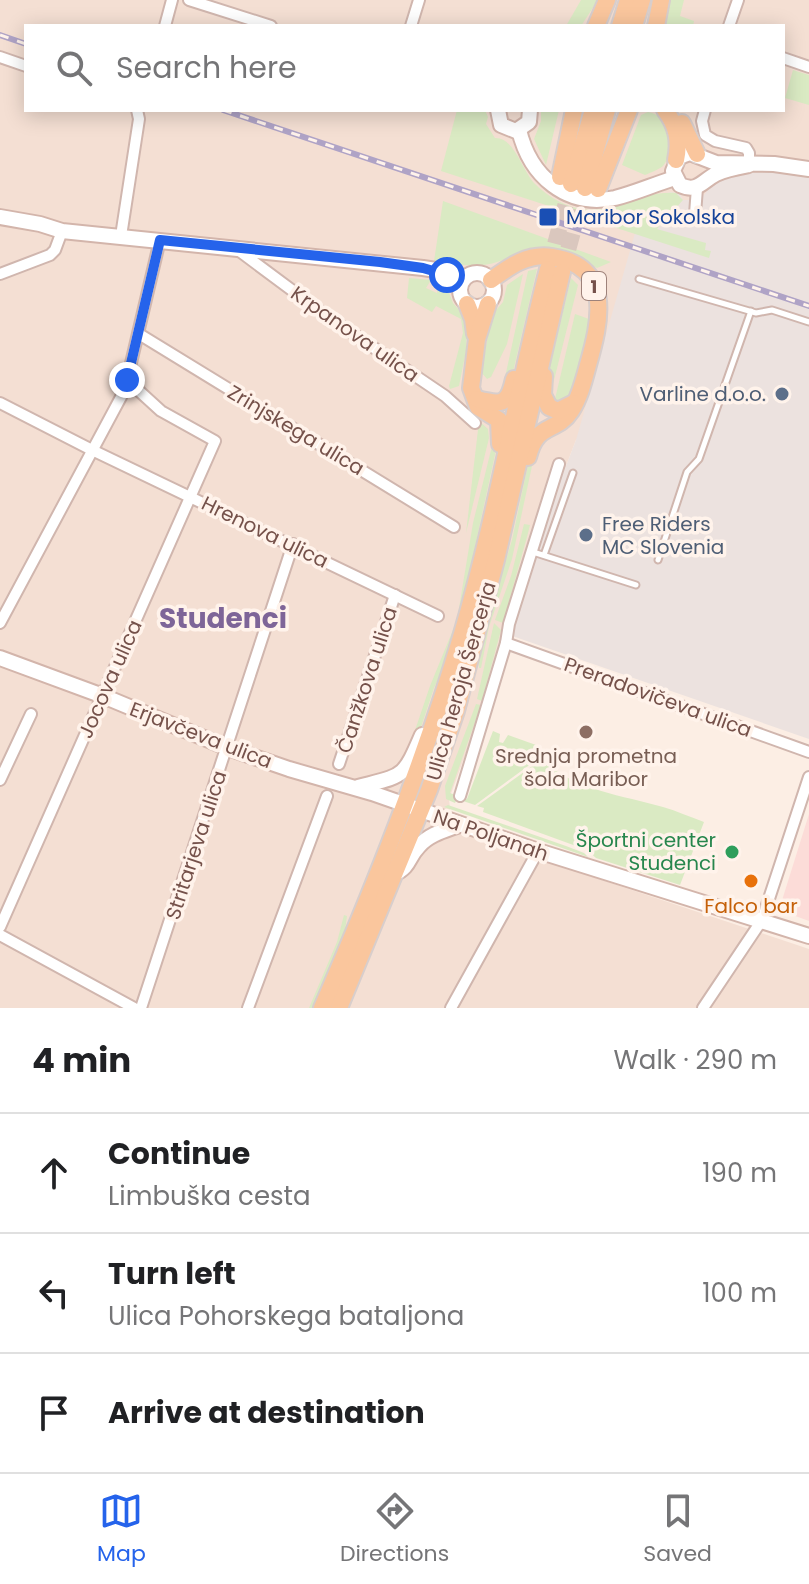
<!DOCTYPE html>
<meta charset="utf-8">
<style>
body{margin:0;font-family:Poppins,sans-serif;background:#f6f6f6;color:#202124}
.stop{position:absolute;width:24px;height:24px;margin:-18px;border:6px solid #2563eb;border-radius:50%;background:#fff}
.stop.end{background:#2563eb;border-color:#fff;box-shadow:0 2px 8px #0008}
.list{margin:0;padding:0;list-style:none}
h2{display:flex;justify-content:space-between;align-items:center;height:104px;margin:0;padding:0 32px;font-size:34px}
h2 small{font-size:26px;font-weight:400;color:#757577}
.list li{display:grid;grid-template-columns:52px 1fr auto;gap:24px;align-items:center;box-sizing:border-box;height:120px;padding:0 32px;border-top:2px solid #e0e0e0}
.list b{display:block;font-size:30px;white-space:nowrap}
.list p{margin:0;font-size:26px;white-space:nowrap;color:#757577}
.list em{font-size:26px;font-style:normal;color:#757577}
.icon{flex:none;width:44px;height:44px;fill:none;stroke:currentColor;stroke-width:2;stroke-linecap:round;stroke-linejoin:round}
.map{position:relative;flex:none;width:809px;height:1008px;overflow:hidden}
.search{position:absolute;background:#fff;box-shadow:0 4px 20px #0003;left:24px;right:24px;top:24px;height:88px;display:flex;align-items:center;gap:20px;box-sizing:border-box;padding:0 28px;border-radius:0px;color:#757577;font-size:30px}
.sheet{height:464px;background:#fff}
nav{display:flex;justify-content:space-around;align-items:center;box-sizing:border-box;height:112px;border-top:2px solid #e0e0e0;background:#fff;font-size:22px;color:#757577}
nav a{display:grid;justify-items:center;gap:4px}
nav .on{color:#2563eb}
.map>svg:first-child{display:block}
.residential{fill:#f4dfd3;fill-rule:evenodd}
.commercial{fill:#fcdcd8}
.industrial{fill:#ece2df}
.green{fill:#daeac3}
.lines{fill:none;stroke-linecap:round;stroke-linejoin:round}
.primary-tunnel{stroke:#dac7be;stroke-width:16;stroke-dasharray:16 8;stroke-linecap:butt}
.lane-casing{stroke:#d0b6ae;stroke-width:9}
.street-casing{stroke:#d0b6ae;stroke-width:14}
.secondary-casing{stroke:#d3b5ab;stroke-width:18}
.primary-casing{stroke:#d8cecc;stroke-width:20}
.lane{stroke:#fff;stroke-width:5}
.street{stroke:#fff;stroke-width:10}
.secondary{stroke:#fff;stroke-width:14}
.primary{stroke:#fac69d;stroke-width:16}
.rail-casing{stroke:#afa3c6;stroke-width:6}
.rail{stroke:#fff3eb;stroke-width:3;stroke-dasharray:9;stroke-linecap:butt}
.route{stroke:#2563eb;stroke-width:10}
.transit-dot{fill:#1a4fb4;stroke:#fff3eb;stroke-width:3}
.service-dot{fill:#5c6f8a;stroke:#fff3eb;stroke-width:3}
.education-dot{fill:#8d6e63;stroke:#fff3eb;stroke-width:3}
.leisure-dot{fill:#2e9e5b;stroke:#fff3eb;stroke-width:3}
.food-dot{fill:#e8710a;stroke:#fff3eb;stroke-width:3}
.labels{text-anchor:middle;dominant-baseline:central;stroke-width:7;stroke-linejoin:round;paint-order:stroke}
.shield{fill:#fff3eb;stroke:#9e827a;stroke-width:2}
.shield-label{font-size:18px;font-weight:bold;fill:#75514a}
.transit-label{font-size:20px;fill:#164399;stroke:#fff3eb;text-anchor:start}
.street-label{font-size:20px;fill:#75514a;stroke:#fff3eb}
.service-label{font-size:20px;fill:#4e5e75;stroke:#fff3eb;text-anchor:end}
.education-label{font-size:20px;fill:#785e54;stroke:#fff3eb}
.leisure-label{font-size:20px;fill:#27864d;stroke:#fff3eb;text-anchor:end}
.food-label{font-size:20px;fill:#c56008;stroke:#fff3eb}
.district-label{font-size:28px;font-weight:bold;fill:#7e6598;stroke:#fff3eb}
</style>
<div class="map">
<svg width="809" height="1008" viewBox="0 0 809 1008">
<rect width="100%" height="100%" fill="#fceee4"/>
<!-- residential -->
<path class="residential" d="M0 0H809V177L790 171 576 440 517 593 485 701 449 799 452 830 809 949V1008H0ZM26 26H783V110H26Z"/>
<!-- commercial -->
<path class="commercial" d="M809 814V921L779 910Z"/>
<!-- industrial -->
<path class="industrial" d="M753 170 790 171 809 177V739L504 633 517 593 576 440 645 198 671 192 680 194 683 200H700L714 182 727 174Z"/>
<!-- green -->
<g class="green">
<path d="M581 0H598L581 26H566Z"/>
<path d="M670 0H684L680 16 694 21 693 26H665Z"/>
<path d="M793 70 809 75V105L785 98Z"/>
<path d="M457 110H485L488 117 486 124 495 138C514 137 522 170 534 183 541 190 550 197 560 202 607 225 635 189 676 193L683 200 657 229 706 243 705 250 711 251 709 258 441 171Z"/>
<path d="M541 110H559L546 165 534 139 541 121Z"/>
<path d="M648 112C670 115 677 150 663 166 658 170 650 173 645 175L622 165 641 115Z"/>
<path d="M443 201 600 258 611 262 597 268C583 262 573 252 557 249 534 244 518 256 497 262 476 269 454 264 434 261Z"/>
<path d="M537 269 510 385 501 396 528 271Z"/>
<path d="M523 274 507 344 491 377 487 379 481 372 492 315 503 302 507 285Z"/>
<path d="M409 278 431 280 426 288 437 293 439 284 448 290 453 303 465 317 467 328 466 351 459 386 450 389 449 386 463 333 461 319 436 306 432 312 407 298Z"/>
<path d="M571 278 578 285 550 396 546 383Z"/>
<path d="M575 314 589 319C586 344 580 379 564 401L559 402 555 399Z"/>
<path d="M479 421 488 429 489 438 466 533Z"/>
<path d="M498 441 454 643 434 688 414 748H409L430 686 457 620 473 523 493 442Z"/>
<path d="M531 450 535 452 512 559 489 627 481 668H479L478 653 512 540Z"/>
<path d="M524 524 530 525 527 537 503 623 495 620 511 576Z"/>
<path d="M494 623 501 630 482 701 477 699Z"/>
<path d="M476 704 481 705 450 793 467 799 493 731 500 734 499 742 503 743 508 735 536 745 543 755 475 805 457 799 455 803 446 799 445 786Z"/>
<path d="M542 759C572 790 622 795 663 807 677 811 690 817 704 822L680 885 596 858 587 850 483 812 484 808 477 806Z"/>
<path d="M448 805 566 846 584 853 588 857 444 807Z"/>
<path d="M344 915 347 916 344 938 314 1008H309L337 942Z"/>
</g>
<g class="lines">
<!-- primary-tunnel -->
<g class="primary-tunnel">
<path d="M549 267 571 184"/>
<path d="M562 272 585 188"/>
</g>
<defs>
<g id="lane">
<path d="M639 279 756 313 772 310 809 322"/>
<path d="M533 552 636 585"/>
<path d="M544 555 573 473"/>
<path d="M658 560 687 472 699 459 751 311"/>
</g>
<g id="street">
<path d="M189 0 271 26"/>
<path d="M165 26 172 0"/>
<path d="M411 26 419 0"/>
<path d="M729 26 738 0"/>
<path d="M0 57 26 66"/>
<path d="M783 58 809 67"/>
<path d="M705 110 702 121 705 135 715 141 746 148 749 153V165"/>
<path d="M695 214 697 188"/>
<path d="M121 236 139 119 137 110"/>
<path d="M238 250 324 314 445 396 475 423"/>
<path d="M0 274 50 255 55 250 62 231"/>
<path d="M139 334 454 527"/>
<path d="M0 403 92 450 438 616"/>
<path d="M0 623 121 397 127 380 160 240"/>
<path d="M506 643 809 752"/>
<path d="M339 764 395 595"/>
<path d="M0 780 31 714"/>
<path d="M460 796 506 643 509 624 559 464"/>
<path d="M0 927 215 441 161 411 127 380"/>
<path d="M0 935 134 1008"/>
<path d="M141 1008 293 544"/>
<path d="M248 1008 327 796"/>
<path d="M451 1008 538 851"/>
<path d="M703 1008 762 920 809 777"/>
</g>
<g id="secondary">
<path d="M498 110 501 125 516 131 529 122 530 110"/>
<path d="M519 130C530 176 566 208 615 198 635 193 655 184 675 178"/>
<path d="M749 165C738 167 726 169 716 174 702 181 698 193 680 185L673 171 679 157 690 153 716 163 774 164 809 169"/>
<path d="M0 217 40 224 62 231 423 268 436 270 461 283"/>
<circle cx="477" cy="290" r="17"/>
<path d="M0 658 103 696 228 748 289 769 372 793 538 851 809 936"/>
<path d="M358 787C404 775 403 779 422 735"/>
<path d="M394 874C411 866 407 858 419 846 429 834 446 830 459 825"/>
</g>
<g id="primary">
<path d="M596 26 607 0"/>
<path d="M620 26 628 0"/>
<path d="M634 26 642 0"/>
<path d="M656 26 661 0"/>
<path d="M665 110C677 126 680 141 676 160"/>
<path d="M682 123 697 154"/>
<path d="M560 177 574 110"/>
<path d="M571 184 593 110"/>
<path d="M585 188 607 110"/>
<path d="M598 189 629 110"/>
<path d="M491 280C510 266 528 253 552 257 614 266 600 323 588 365 584 380 580 397 571 411 556 434 537 421 528 457"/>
<path d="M467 304 473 319 475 334"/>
<path d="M488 304 477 339 471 388 478 407 499 420 500 444"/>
<path d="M544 376 543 395 549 407 558 411 574 403"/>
<path d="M477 399C501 405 508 406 514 379"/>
<path d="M322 1008C375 885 424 762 462 634 497 514 517 390 548 269"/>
<path d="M339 1008 429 790 456 711 496 560 562 272"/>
</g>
</defs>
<!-- lane casing -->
<use href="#lane" class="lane-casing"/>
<!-- street casing -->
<use href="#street" class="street-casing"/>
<!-- secondary casing -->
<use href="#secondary" class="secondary-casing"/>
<!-- primary casing -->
<use href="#primary" class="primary-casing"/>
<!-- lane -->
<use href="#lane" class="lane"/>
<!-- street -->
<use href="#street" class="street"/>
<!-- secondary -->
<use href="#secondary" class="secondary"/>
<!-- primary -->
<use href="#primary" class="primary"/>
<defs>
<g id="rail">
<path d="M0 35 26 44"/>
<path d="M223 110 809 306"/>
</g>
</defs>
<!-- rail casing -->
<use href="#rail" class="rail-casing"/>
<!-- rail -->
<use href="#rail" class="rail"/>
</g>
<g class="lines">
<!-- route -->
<path class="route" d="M127 380 160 240 380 262 423 268 447 275"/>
</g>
<!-- markers -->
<rect class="transit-dot" x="538" y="207" width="20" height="20" rx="4"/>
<g class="service-dot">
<circle cx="782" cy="394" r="8"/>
<circle cx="586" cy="535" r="8"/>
</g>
<circle class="education-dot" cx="586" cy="732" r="8"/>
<circle class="leisure-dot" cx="732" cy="852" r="8"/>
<circle class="food-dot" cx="751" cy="881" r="8"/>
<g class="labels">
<!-- shield labels -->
<rect class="shield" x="582" y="272" width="24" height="28" rx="6"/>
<g class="shield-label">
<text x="594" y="286">1</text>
</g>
<!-- transit labels -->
<g class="transit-label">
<text x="566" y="217">Maribor Sokolska</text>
</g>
<!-- street labels -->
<g class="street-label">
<text transform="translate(355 334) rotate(35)">Krpanova ulica</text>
<text transform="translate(296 430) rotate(31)">Zrinjskega ulica</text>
<text transform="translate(265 532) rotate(26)">Hrenova ulica</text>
<text transform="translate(110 679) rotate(-66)">Jocova ulica</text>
<text transform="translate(367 680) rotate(-72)">Čanžkova ulica</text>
<text transform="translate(461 681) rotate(-74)">Ulica heroja Šercerja</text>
<text transform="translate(658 697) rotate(20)">Preradovičeva ulica</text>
<text transform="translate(201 735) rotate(21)">Erjavčeva ulica</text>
<text transform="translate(491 835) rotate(19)">Na Poljanah</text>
<text transform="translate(196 845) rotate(-72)">Stritarjeva ulica</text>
</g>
<!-- service labels -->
<g class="service-label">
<text x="766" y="394">Varline d.o.o.</text>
<text x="602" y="524" text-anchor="start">Free Riders<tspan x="602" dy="23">MC Slovenia</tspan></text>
</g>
<!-- education labels -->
<g class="education-label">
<text x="586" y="756">Srednja prometna<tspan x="586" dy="23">šola Maribor</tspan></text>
</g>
<!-- leisure labels -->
<g class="leisure-label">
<text x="716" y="840">Športni center<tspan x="716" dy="23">Studenci</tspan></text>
</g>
<!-- food labels -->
<g class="food-label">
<text x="751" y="906">Falco bar</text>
</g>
<!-- district labels -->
<g class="district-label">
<text x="223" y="618">Studenci</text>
</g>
</g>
</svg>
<div class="stop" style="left:447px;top:275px"></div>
<div class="stop end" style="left:127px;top:380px"></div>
<div class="search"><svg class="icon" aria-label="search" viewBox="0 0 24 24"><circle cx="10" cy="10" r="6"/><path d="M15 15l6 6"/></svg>Search here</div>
</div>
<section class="sheet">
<h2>4 min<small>Walk · 290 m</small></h2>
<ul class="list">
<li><svg class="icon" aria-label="ahead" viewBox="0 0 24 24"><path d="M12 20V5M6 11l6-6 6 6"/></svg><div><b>Continue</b><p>Limbuška cesta</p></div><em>190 m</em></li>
<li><svg class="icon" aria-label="left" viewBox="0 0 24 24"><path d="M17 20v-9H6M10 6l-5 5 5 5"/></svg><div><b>Turn left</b><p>Ulica Pohorskega bataljona</p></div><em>100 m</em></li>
<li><svg class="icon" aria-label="arrive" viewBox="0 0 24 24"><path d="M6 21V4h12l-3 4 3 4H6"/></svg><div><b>Arrive at destination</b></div></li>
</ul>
</section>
<nav>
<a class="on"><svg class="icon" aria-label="map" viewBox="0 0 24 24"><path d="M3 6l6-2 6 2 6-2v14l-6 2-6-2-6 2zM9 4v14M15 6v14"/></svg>Map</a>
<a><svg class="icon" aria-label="directions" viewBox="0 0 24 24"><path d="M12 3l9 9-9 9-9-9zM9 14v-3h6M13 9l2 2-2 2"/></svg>Directions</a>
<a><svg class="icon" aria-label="saved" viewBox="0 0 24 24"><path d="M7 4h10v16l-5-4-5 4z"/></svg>Saved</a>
</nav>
